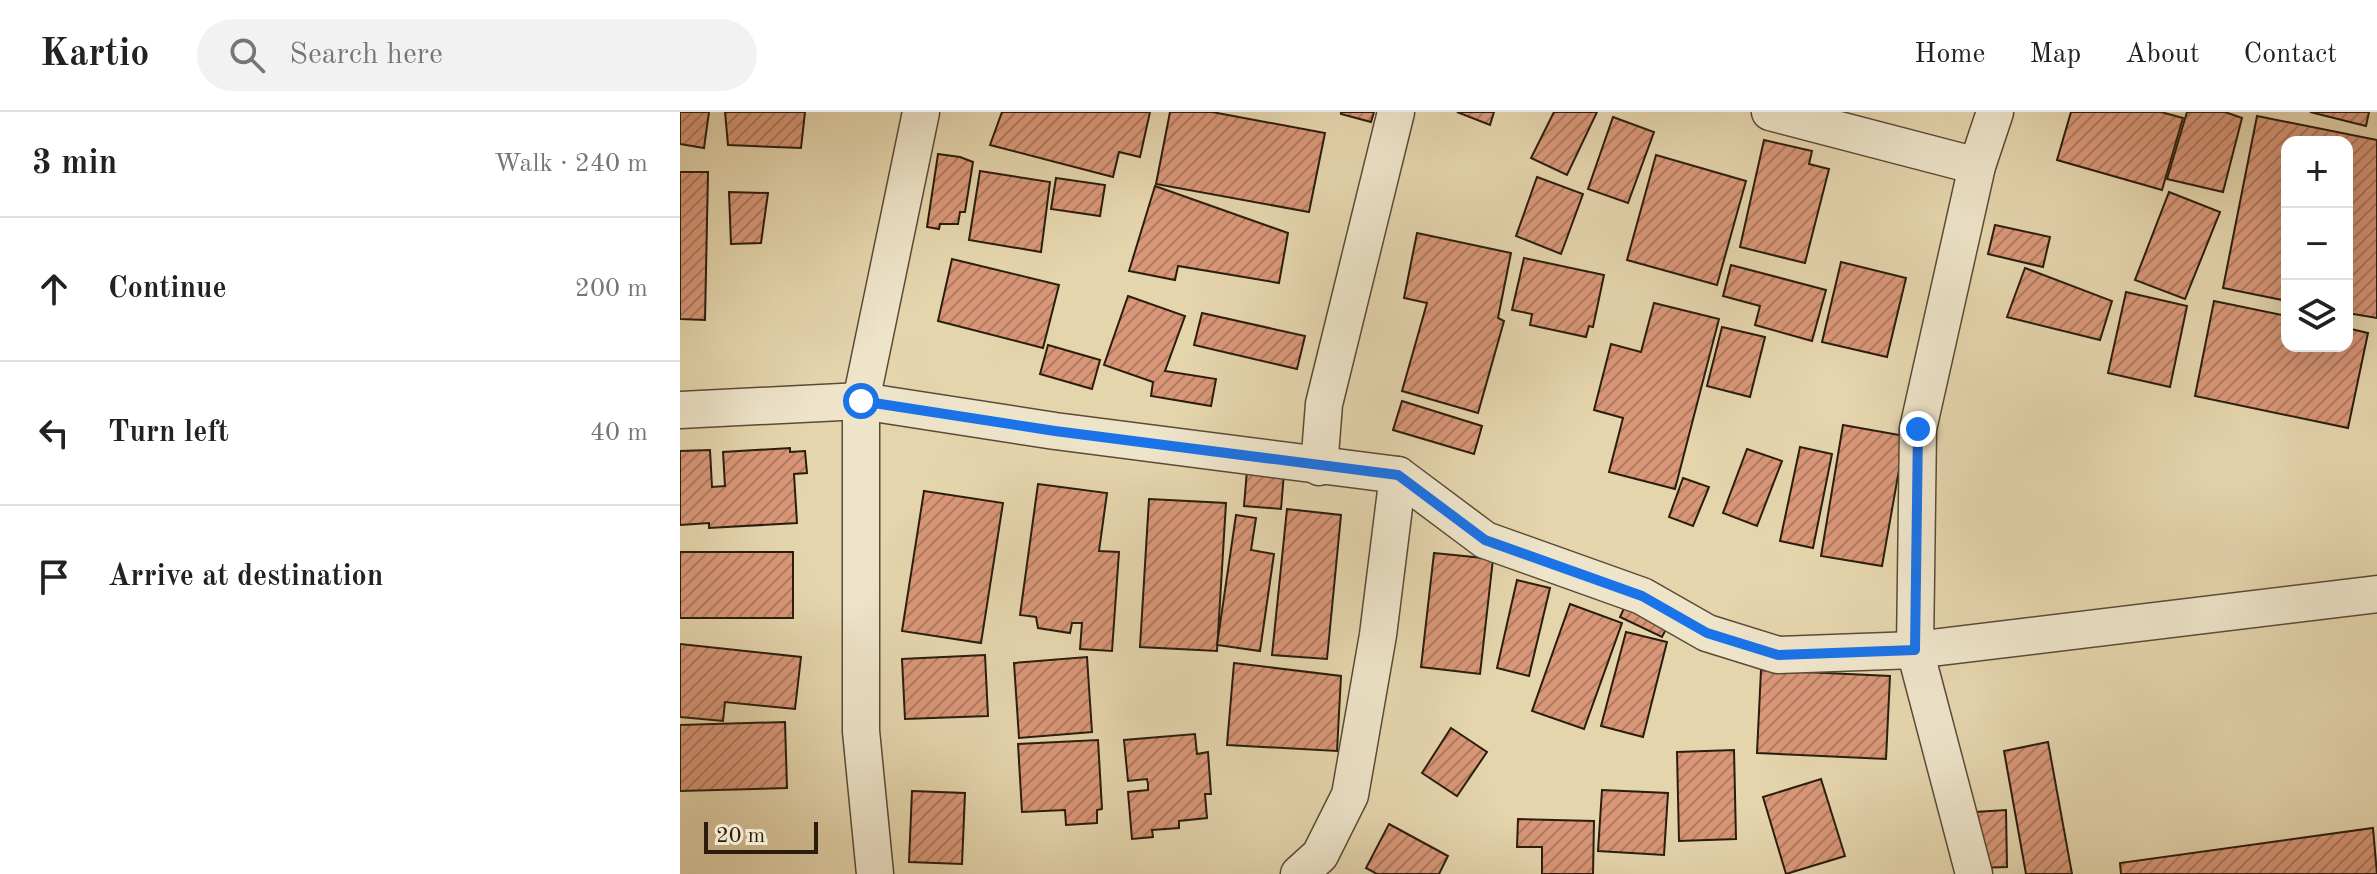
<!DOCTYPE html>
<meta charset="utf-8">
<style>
body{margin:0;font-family:"Old Standard TT",serif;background:#f2f2f2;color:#222}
.controls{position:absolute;right:24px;top:24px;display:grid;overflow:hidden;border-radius:16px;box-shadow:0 8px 32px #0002}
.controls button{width:72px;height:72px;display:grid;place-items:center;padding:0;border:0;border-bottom:2px solid #e0e0e0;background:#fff;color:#222;font:40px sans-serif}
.scale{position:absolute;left:24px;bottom:20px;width:114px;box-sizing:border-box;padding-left:8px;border:4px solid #2a1d0e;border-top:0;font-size:22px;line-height:28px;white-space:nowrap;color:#2a1d0e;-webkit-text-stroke:6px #eee4ca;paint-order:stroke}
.stop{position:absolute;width:24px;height:24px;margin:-18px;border:6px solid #1a73e8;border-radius:50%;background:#fff}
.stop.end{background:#1a73e8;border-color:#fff;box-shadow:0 2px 8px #0008}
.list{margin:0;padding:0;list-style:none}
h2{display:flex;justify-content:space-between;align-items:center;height:104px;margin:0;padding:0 32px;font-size:34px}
h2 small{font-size:26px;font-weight:400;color:#767676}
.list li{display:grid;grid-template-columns:52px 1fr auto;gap:24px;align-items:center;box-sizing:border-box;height:144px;padding:0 32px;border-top:2px solid #e0e0e0}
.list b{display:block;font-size:30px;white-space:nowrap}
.list em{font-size:26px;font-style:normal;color:#767676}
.icon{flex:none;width:44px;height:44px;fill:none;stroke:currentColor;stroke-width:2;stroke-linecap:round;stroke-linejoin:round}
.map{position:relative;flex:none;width:1697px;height:762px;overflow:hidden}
header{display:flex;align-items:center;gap:48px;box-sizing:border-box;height:112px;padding:0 40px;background:#fff;border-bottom:2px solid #e0e0e0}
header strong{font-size:38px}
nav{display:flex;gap:44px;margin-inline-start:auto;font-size:28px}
.search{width:560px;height:72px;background:#f2f2f2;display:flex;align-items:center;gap:20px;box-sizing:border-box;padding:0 28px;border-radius:44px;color:#767676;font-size:30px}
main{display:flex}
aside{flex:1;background:#fff}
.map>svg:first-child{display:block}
.building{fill:url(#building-hatch);stroke:#2a1d0e;stroke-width:2}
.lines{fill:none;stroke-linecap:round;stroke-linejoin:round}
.minor-casing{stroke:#594b36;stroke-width:39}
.minor{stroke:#eee4ca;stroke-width:36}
.route{stroke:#1a73e8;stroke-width:10}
</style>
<header>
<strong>Kartio</strong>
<div class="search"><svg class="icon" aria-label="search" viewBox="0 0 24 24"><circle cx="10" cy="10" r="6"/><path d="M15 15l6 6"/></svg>Search here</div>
<nav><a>Home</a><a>Map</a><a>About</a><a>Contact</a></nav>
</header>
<main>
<aside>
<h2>3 min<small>Walk · 240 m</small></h2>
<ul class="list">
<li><svg class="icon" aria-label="ahead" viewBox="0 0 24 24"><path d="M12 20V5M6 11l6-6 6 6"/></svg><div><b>Continue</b></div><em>200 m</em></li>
<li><svg class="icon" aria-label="left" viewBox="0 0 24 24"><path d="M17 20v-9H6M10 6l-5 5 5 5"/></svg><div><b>Turn left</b></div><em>40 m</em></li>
<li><svg class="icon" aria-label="arrive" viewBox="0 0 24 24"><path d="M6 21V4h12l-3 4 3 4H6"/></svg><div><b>Arrive at destination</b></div></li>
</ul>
</aside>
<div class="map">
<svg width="1697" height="762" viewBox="0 0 1697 762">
<defs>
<pattern id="building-hatch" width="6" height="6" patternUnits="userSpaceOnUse" patternTransform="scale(2)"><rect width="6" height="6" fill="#d99778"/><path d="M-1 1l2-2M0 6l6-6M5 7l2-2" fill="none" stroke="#b07b61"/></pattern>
</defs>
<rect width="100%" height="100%" fill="#e5d5ad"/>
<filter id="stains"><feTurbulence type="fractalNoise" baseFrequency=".0025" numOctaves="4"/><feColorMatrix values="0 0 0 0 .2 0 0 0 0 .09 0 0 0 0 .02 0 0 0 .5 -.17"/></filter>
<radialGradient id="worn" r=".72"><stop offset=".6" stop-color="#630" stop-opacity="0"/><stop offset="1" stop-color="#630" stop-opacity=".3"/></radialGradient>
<!-- building -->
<g class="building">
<path d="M0 0H29L24 36 0 32Z"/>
<path d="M45 0H125L121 36 48 33Z"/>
<path d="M322 0H470L460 45 439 40 433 65 310 33Z"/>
<path d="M490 0H532L645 21 629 100 476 72Z"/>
<path d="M661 0H694L691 10 661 2Z"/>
<path d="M777 0H814L810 13Z"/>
<path d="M874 0H917L887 63 851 46Z"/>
<path d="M1391 0H1481L1503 6 1482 78 1377 48Z"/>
<path d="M1507 0H1545L1562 6 1543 80 1487 67Z"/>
<path d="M1630 0H1689L1686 14Z"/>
<path d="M1577 4 1697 28V206L1667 201V30H1607V189L1543 176Z"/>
<path d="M933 5 974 20 948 91 908 77Z"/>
<path d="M1084 28 1132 39 1129 52 1149 57 1125 151 1060 135Z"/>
<path d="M258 42 280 45 293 50 285 100H280L278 112H260L259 117 247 115Z"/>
<path d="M976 43 1066 69 1037 173 947 148Z"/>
<path d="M300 59 370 70 361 140 289 128Z"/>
<path d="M0 60H28L25 208 0 207Z"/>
<path d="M857 65 903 82 881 142 836 124Z"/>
<path d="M376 66 425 73 420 104 371 97Z"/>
<path d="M475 74 608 121 599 171 498 154 495 168 449 159Z"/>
<path d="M49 80 88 81 81 131 51 132Z"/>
<path d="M1489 80 1540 100 1505 187 1455 168Z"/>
<path d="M1315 113 1370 125 1363 155 1308 142Z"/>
<path d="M737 121 831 141 818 206 824 209 798 301 722 279 747 191 724 186Z"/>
<path d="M844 146 924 163 913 215 909 214 906 225 850 213 852 202 832 198Z"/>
<path d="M272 147 379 173 363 236 258 209Z"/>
<path d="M1161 150 1226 166 1207 245 1142 230Z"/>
<path d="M1051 153 1146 178 1132 229 1075 213 1080 194 1043 184Z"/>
<path d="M1345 156 1432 189 1420 228 1327 205Z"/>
<path d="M1446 180 1507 194 1490 275 1428 261Z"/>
<path d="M448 184 505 204 485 259 536 267 531 294 471 284 473 270 424 253Z"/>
<path d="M1534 189 1607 204V234H1667V216L1688 221 1668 316 1515 284Z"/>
<path d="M974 191 1039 207 995 377 929 360 943 306 914 298 931 232 961 240Z"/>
<path d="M522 201 625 224 617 257 514 233Z"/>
<path d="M1042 215 1085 225 1070 285 1027 274Z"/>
<path d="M368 233 420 248 412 277 360 262Z"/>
<path d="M722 289 802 314 794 342 713 318Z"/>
<path d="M1163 313 1225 324 1202 454 1141 444Z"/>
<path d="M1120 335 1152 342 1133 436 1100 429Z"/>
<path d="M110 336V340L125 339 127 361 114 362 117 411 29 416V411L0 413V339L30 338 32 375 45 374 43 340Z"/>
<path d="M1067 337 1102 349 1077 414 1043 401Z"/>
<path d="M568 346 605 349 601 397 564 394Z"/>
<path d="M1003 366 1029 375 1013 414 989 405Z"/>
<path d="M358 372 427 381 419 439 439 440 432 539 400 537 402 511H392L390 521 358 516 356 505 340 503Z"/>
<path d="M244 379 323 391 301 531 222 519Z"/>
<path d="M469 387 546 391 537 539 460 535Z"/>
<path d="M607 397 661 403 647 547 592 543Z"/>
<path d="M556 403 576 406 571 438 594 442 580 539 537 533Z"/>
<rect x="0" y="440" width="113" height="66"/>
<path d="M754 441 813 447 800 562 741 555Z"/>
<path d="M837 468 870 476 849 564 817 556Z"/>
<path d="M953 477 996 497 982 525 940 505Z"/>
<path d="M890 492 942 511 904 617 852 599Z"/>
<path d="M946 520 987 530 963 625 921 614Z"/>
<path d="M0 532 121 545 115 597 45 590 43 609 0 605Z"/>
<path d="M305 543 308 604 225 607 222 547Z"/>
<path d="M407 545 412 620 339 626 334 551Z"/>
<path d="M554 551 661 564 657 639 547 633Z"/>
<path d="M1081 558 1210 564 1206 647 1077 641Z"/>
<path d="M105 610 107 676 0 679V613Z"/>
<path d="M771 616 807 640 777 684 742 661Z"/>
<path d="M515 622 517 642 528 640 531 682H525L527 706 499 709V716L472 718 473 725 452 727 448 680 468 678V672L467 667 448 669 444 628Z"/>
<path d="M418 628 422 697 417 698V711L386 713 385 698 342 700 338 632Z"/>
<path d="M1368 630 1392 762H1346L1324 639Z"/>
<path d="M1054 638 1056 727 999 729 997 640Z"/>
<path d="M1141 667 1165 744 1106 762 1083 685Z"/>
<path d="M922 678 988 681 984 743 918 739Z"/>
<path d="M232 679 285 681 282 752 229 750Z"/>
<path d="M1326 698 1327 755 1296 756 1295 700Z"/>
<path d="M838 707 914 709 913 762H862V735H837Z"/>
<path d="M709 712 768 744 759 762H697L686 756Z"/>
<path d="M1693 716 1697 762H1441L1440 751Z"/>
</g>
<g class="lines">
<defs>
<g id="minor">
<path d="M1090 0 1297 54"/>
<path d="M0 298 181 289 375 319 718 363 805 428 962 484 1027 521 1098 543 1235 538 1697 482"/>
<path d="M639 355 644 292 716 0"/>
<path d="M195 762 181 619V289L241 0"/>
<path d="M619 762 640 743 670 683 698 523 718 363"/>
<path d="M1294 762 1235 538 1238 317 1297 54 1315 0"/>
</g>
</defs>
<!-- minor casing -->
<use href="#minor" class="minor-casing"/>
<!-- minor -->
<use href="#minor" class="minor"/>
</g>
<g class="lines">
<!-- route -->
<path class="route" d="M181 289 375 319 718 363 805 428 962 484 1027 521 1098 543 1235 538 1238 317"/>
</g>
<rect width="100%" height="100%" filter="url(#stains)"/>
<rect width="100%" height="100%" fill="url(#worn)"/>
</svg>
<div class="controls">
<button>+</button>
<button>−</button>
<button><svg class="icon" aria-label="layers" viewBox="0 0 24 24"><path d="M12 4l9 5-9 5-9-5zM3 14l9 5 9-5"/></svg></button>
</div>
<div class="scale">20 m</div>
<div class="stop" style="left:181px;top:289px"></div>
<div class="stop end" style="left:1238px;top:317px"></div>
</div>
</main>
